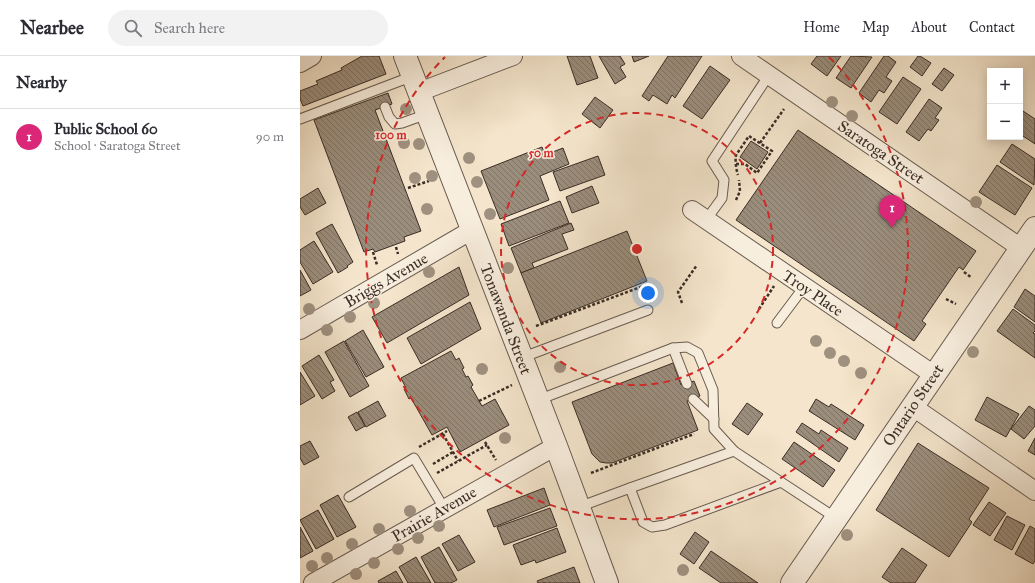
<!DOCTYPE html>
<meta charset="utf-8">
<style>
body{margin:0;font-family:"IM FELL Great Primer",serif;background:#f2f2f3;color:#2b2b33}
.controls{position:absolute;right:12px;top:12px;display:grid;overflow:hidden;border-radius:0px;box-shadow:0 2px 10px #0003}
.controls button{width:36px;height:36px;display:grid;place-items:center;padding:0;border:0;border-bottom:1px solid #e1e1e2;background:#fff;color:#2b2b33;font:20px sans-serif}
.you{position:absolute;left:348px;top:237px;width:14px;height:14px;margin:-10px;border:3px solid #fff;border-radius:50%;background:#1a73e8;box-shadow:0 0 0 6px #1a73e833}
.badge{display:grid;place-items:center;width:26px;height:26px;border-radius:50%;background:#db2777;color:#fff;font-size:13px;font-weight:700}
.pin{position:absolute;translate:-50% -33px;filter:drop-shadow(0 1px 2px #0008)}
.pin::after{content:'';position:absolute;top:21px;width:14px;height:12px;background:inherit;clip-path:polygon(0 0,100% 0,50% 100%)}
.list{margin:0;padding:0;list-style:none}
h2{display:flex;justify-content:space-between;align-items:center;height:52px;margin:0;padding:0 16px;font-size:17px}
h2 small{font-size:13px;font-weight:400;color:#7c7c81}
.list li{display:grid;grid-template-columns:26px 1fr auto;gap:12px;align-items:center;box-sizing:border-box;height:56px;padding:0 16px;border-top:1px solid #e1e1e2}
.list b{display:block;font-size:15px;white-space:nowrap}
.list p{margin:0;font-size:13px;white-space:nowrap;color:#7c7c81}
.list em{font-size:13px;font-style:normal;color:#7c7c81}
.icon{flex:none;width:22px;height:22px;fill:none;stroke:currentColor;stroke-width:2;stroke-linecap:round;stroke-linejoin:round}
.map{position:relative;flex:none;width:735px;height:527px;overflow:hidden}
header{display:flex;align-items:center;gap:24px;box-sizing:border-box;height:56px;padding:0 20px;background:#fff;border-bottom:1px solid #e1e1e2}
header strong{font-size:19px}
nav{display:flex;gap:22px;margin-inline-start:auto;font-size:14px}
.search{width:280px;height:36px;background:#f2f2f3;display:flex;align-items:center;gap:10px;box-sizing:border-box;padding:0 14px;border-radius:22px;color:#7c7c81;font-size:15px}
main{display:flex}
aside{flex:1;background:#fff}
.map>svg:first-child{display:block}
.building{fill:url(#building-back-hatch);stroke:#3a2d26}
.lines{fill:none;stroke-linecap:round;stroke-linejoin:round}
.service-casing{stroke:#685b50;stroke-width:11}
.minor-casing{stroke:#685b50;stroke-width:20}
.tertiary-casing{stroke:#685b50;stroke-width:24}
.path{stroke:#3a2d26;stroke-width:2.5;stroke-dasharray:3 2;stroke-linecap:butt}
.service{stroke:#f8eede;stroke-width:9}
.minor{stroke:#f8eede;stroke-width:18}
.tertiary{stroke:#f8eede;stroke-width:22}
.tree{fill:#9f9180}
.ring{fill:none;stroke:#d62828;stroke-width:2;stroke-dasharray:7 5}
.labels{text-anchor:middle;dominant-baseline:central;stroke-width:3;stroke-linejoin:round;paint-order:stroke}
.street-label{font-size:16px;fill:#3a2d26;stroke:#f8eede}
.centre{fill:#d62828;stroke:#f8eede;stroke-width:2}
.ring-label{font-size:12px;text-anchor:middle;font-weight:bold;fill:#d62828;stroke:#f8eede;stroke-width:3;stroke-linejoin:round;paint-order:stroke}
</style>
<header>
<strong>Nearbee</strong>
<div class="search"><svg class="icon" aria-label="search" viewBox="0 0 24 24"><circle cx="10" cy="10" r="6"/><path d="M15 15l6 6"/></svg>Search here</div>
<nav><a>Home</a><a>Map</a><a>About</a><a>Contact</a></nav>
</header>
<main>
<aside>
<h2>Nearby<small></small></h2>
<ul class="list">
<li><span class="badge">1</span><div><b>Public School 60</b><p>School · Saratoga Street</p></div><em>90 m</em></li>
</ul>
</aside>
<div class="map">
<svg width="735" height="527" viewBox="0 0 735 527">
<defs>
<pattern id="building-back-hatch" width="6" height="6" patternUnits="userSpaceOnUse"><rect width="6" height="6" fill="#9b8d7c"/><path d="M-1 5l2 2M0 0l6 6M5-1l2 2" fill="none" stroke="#7f7465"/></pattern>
</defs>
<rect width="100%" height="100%" fill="#f4e5cc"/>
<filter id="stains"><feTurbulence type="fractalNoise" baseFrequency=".005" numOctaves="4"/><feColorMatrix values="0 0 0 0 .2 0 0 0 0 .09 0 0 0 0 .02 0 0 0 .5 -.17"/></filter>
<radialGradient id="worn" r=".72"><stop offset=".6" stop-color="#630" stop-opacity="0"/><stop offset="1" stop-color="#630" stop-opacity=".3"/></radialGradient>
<!-- building -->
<g class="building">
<path d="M62 0H79L86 18 3 50 0 43V35L18 28 16 25 42 14 41 12Z"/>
<path d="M267 0H290L298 22 277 29Z"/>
<path d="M299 0H320L325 8 320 11 326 21 315 28Z"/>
<path d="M332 0H349L334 6Z"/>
<path d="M368 0H402L375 42 372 39 367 48 353 39 349 45 342 40Z"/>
<path d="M517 0H541L527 20 511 8Z"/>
<path d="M551 0 572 1 551 32 536 22Z"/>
<path d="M584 0H588L596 6 586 21 592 25 584 37 579 34 571 46 559 37Z"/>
<path d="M618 0H620L631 7 622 20 610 11Z"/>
<path d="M410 10 430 24 402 63 383 50Z"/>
<path d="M644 12 654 19 642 35 632 28Z"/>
<path d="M603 21 621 33 597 68 579 56Z"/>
<path d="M88 37 92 48 75 54 121 175 104 181 105 185 75 196 73 193 64 196 14 64Z"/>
<path d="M295 41 313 54 300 72 282 58Z"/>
<path d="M629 43 642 52 635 62 639 64 631 75 628 73 619 85 606 76Z"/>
<path d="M720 53 735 63V88L720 78Z"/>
<path d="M498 74 676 195 663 214 659 211 622 265 626 268 614 285 436 164Z"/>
<path d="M451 85 468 96 457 113 440 101Z"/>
<path d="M712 88 735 103 734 129 700 106Z"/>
<path d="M242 91 245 99 263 92 269 108 240 120 249 144 200 163 181 115Z"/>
<path d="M298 100 305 119 260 135 253 116Z"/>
<path d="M697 109 732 132 715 159 679 136Z"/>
<path d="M292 130 299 147 272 157 266 141Z"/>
<path d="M18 132 26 147 5 159 0 151V143Z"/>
<path d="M260 145 269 167 209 190 201 168Z"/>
<path d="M271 167 274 174 262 178 268 193 232 207 234 212 221 217 211 192Z"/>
<path d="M32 168 53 206 47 210 48 211 38 217 16 177Z"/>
<path d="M327 175 347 225 241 267 221 217Z"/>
<path d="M14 185 33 216 13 228 0 206V194Z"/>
<path d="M159 211 169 239 87 287 72 261Z"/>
<path d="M0 214 11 234 0 240Z"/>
<path d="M725 233 735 240V266L714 251Z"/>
<path d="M170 246 181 273 121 308 107 282Z"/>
<path d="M713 253 735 269V275L733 277 735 278V302L697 275Z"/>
<path d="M63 274 84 311 66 321 45 285Z"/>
<path d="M44 285 69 330 50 341 25 296Z"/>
<path d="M151 295 156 304 159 302 164 312 162 313 166 321 168 320 173 329 171 331 182 350 195 343 209 369 160 396 147 371 132 379 111 342 109 343 104 333 106 332 101 322Z"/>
<path d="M19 299 34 324 30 326 35 335 22 343 2 310Z"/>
<path d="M373 307 381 329 394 325 400 340 387 345 398 374 312 407H306L300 406 292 398 272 346Z"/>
<path d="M0 316 15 340 0 349Z"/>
<path d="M687 341 719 358 706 381 675 364Z"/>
<path d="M516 343 529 351 531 348 564 369 555 384 509 355Z"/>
<path d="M78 345 86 360 66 371 58 356Z"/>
<path d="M447 347 463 358 448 379 432 368Z"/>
<path d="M729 350 735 354V370L724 383 711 373Z"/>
<path d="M57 356 65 370 56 375 48 361Z"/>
<path d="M502 367 519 378 521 374 548 392 539 406 496 376Z"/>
<path d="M735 382V399L728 395Z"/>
<path d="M10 385 19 401 4 409 0 402V390Z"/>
<path d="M494 386 535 414 523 431 482 403Z"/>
<path d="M618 387 689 432 669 463 672 466 649 501 576 454Z"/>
<path d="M244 432 250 449 194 471 187 454Z"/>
<path d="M38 439 56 471 37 481 20 449Z"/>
<path d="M689 446 706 457 690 480 673 469Z"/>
<path d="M250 452 257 470 204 489 197 471Z"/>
<path d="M18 454 34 483 16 493 0 464Z"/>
<path d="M707 460 725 469 712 494 694 484Z"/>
<path d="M730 470 735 473V505L733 508 715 498Z"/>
<path d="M0 471 13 495 0 502Z"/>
<path d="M257 472 266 496 236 507 235 504 221 509 213 489Z"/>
<path d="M395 476 409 486 394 508 380 498Z"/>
<path d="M159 479 175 506 158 515 142 488Z"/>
<path d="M139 491 157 524 151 527H135L121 501Z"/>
<path d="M602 492 627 509 615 527H591L582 521Z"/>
<path d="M411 495 458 527H421L399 512Z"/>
<path d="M116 501 131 527H108L99 511Z"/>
<path d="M274 511 280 527H238L237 525Z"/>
<path d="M96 515 103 527H79L78 525Z"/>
</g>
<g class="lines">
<defs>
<g id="service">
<path d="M85 51 89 61 95 68 102 67 127 58"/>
<path d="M0 63 113 20"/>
<path d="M406 164 422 142 424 124 412 105 469 19"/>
<path d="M477 267 504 231"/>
<path d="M373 292 387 328"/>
<path d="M221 302 348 254"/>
<path d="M393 343 414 363"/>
<path d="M238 344 373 292 387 291 398 297 413 334 414 373 434 395 481 426"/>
<path d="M330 432 434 395"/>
<path d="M49 441 114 402 144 452"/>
<path d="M279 451 330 432 343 466 352 471 365 469 481 426 536 462"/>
</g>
<g id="minor">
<path d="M441 0 721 192"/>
<path d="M0 7 12 0"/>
<path d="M119 36 213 0"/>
<path d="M392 154 634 319"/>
<path d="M0 274 172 174"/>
<path d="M613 351 735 435"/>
<path d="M13 527 256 390"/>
</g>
<g id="tertiary">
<path d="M105 0 256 390 307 527"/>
<path d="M492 527 735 172"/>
</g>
</defs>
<!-- service casing -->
<use href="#service" class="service-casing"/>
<!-- minor casing -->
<use href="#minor" class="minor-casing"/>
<!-- tertiary casing -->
<use href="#tertiary" class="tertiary-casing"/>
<!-- path -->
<g class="path">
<path d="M460 87 484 53"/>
<path d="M436 108H445L457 117 472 95 449 80 436 99C435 105 436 113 438 119"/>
<path d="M108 132 129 125"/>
<path d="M436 144 440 135 439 124"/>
<path d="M96 191 98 198"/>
<path d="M73 196 77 209"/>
<path d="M664 216 672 222"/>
<path d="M646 243 656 248"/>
<path d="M382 247 378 236 397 209"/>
<path d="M459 253 474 230"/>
<path d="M236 270 346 229"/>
<path d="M179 345 212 329"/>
<path d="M143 378 158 405"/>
<path d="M185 386 196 404"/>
<path d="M119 391 147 375"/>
<path d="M133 408 153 396"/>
<path d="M137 417 187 389"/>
<path d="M291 417 394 378"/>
</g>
<!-- service -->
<use href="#service" class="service"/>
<!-- minor -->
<use href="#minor" class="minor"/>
<!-- tertiary -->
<use href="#tertiary" class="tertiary"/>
</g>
<!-- trees -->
<g class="tree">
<circle cx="532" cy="46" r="6"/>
<circle cx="106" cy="53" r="6"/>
<circle cx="552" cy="60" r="6"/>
<circle cx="104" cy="87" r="6"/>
<circle cx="119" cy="88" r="6"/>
<circle cx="169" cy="102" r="6"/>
<circle cx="132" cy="120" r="6"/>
<circle cx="115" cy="122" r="6"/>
<circle cx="177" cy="126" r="6"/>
<circle cx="676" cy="146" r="6"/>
<circle cx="127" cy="153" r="6"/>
<circle cx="190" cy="158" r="6"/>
<circle cx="208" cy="212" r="6"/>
<circle cx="129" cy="216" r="6"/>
<circle cx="74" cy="247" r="6"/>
<circle cx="9" cy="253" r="6"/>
<circle cx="50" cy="261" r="6"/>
<circle cx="27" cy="274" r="6"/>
<circle cx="516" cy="285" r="6"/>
<circle cx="673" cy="296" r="6"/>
<circle cx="530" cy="297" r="6"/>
<circle cx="544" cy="305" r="6"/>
<circle cx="260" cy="311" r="6"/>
<circle cx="182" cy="313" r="6"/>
<circle cx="561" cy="317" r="6"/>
<circle cx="205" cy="382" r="6"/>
<circle cx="110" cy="455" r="6"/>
<circle cx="139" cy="470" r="6"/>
<circle cx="79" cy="473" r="6"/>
<circle cx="547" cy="479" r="6"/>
<circle cx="118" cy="482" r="6"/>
<circle cx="52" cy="488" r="6"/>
<circle cx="98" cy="493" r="6"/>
<circle cx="27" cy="502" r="6"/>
<circle cx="74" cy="507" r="6"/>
<circle cx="12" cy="510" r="6"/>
<circle cx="383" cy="514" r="6"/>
<circle cx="56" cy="518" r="6"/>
</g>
<!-- distance rings -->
<g class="ring">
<circle cx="337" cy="193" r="136"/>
<path d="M529 1A271 271 0 1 1 145 1"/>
</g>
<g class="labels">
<!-- street labels -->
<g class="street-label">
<text transform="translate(581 96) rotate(34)">Saratoga Street</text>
<text transform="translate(86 224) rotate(-30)">Briggs Avenue</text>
<text transform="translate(513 237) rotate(34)">Troy Place</text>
<text transform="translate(206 263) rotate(69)">Tonawanda Street</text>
<text transform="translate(613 349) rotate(-56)">Ontario Street</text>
<text transform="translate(134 458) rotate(-30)">Prairie Avenue</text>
</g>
</g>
<circle cx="337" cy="193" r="6" class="centre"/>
<g class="ring-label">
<text x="91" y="83">100 m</text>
<text x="241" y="101">50 m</text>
</g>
<rect width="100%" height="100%" filter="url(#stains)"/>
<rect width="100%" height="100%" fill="url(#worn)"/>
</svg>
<div class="controls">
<button>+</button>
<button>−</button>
</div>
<div class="you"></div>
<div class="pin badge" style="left:592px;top:172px">1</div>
</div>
</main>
